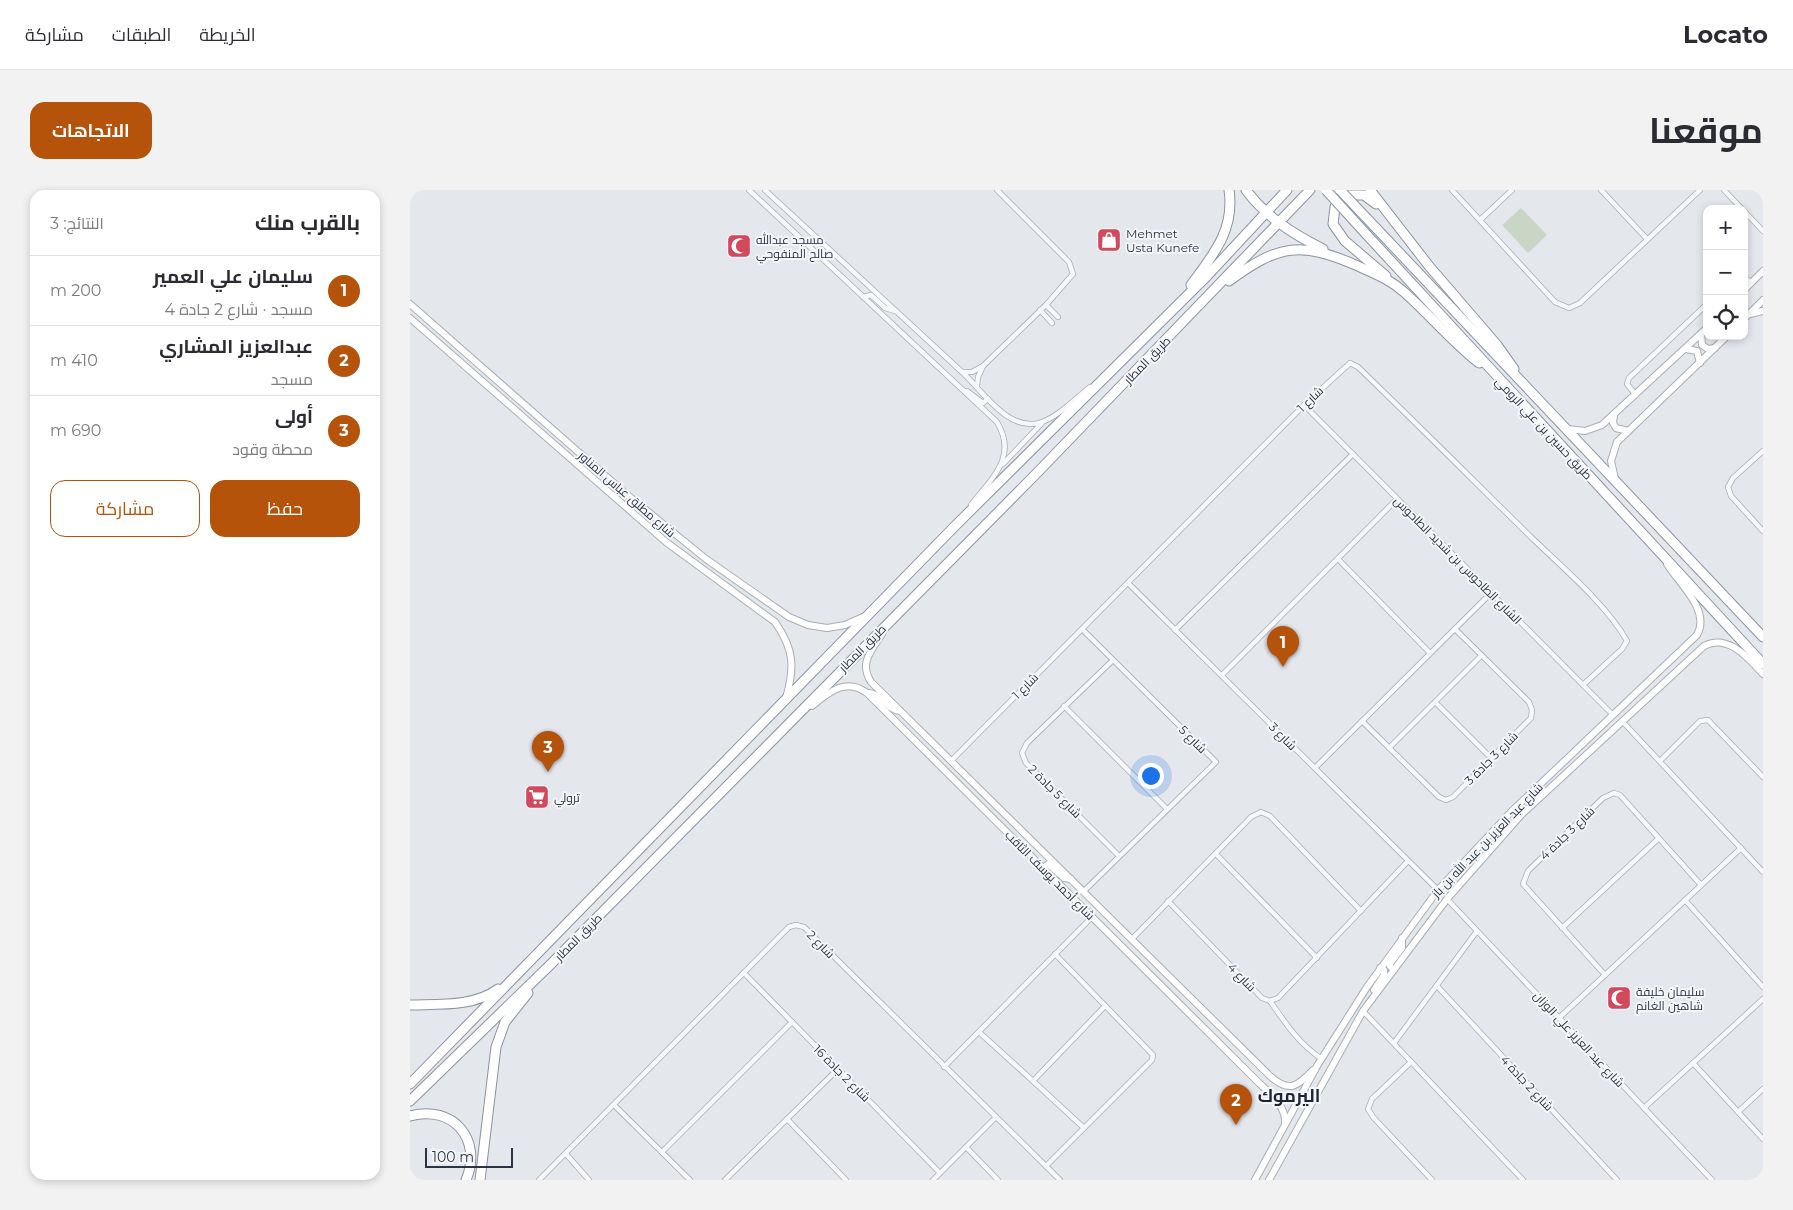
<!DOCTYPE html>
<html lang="ar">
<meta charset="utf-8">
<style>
body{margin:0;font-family:Montserrat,Cairo,sans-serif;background:#f2f2f3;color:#2b2b33;direction:rtl}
.controls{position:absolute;right:15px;top:15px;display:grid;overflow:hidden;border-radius:10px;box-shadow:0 2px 8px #0003}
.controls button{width:45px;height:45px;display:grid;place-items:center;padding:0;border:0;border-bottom:1px solid #e1e1e2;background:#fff;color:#2b2b33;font:25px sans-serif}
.scale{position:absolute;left:15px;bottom:12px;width:88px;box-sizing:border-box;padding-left:5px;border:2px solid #2b3445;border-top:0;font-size:14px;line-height:18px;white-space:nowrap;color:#2b3445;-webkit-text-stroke:4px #f4f6f9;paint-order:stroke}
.you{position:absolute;left:740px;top:585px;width:18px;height:18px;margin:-12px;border:4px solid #fff;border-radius:50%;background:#1a73e8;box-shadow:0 0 0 8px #1a73e833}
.badge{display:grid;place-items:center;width:32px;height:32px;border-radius:50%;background:#b45309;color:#fff;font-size:16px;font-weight:700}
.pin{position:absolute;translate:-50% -41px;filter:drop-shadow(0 1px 2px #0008)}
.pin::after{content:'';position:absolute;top:26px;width:18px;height:15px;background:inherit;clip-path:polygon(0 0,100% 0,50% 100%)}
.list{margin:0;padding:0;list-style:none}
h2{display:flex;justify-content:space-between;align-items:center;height:65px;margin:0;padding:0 20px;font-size:21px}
h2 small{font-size:16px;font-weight:400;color:#7c7c81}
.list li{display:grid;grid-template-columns:32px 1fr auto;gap:15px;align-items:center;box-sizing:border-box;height:70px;padding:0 20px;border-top:1px solid #e1e1e2}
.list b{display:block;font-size:19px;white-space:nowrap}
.list p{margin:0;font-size:16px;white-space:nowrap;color:#7c7c81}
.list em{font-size:16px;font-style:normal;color:#7c7c81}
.actions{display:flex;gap:10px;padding:15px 20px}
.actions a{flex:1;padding:11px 0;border:1px solid #b45309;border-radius:15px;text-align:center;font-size:18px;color:#b45309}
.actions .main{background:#b45309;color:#fff}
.icon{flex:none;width:28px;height:28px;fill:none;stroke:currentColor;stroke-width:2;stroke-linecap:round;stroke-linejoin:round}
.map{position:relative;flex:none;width:1353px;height:990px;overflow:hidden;direction:ltr;border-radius:15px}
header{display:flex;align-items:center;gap:30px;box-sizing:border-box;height:70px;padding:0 25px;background:#fff;border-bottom:1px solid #e1e1e2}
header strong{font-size:24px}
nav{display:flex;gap:28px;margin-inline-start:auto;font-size:18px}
.intro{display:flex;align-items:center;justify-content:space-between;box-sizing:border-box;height:120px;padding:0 30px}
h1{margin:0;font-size:35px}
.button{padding:12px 22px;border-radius:15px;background:#b45309;color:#fff;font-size:18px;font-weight:700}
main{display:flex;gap:30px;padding:0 30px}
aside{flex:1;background:#fff;border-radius:15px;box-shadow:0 2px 8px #0003}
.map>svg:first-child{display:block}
.green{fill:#c9d6c5}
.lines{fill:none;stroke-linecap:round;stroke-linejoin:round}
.street-casing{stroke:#a9aeb7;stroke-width:6}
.secondary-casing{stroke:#a9aeb7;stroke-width:8}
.highway-casing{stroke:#8b94a3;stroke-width:11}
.street{stroke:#f7f8fa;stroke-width:4.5}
.secondary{stroke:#fff;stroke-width:6}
.highway{stroke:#fff;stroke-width:9}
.highway-bridge-casing{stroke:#8b94a3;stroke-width:11;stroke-linecap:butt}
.highway-bridge{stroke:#fff;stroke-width:9}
.labels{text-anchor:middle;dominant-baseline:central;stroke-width:4;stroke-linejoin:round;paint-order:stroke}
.poi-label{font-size:12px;fill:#2b3445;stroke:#f4f6f9;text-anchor:start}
.street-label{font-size:12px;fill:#2b3445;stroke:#f4f6f9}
.district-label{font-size:18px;font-weight:bold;fill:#1d2536;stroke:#f4f6f9}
</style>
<header>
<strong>Locato</strong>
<nav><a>الخريطة</a><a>الطبقات</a><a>مشاركة</a></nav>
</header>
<div class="intro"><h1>موقعنا</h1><a class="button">الاتجاهات</a></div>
<main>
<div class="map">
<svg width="1353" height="990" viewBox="0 0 1353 990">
<rect width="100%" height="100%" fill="#e4e7ec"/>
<!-- green -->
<path class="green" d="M1111 18 1137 45 1118 63 1092 35Z"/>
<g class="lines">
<defs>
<g id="street">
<path d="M339 0 587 232C608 267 582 288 561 315"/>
<path d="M355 0 552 182C573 201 599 244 632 232 649 226 666 208 680 197"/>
<path d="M1042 0 1145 112 1159 118 1170 113 1290 0"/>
<path d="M1191 0 1237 49"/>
<path d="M1314 0 1332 19"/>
<path d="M1334 21 1353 41"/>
<path d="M1070 30 1102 0"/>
<path d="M1334 88 1342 92"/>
<path d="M453 107 461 105 475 118 485 121"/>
<path d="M636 115 648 127"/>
<path d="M630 120 642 133"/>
<path d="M553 182H562L573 176 636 115 663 84 659 72 587 0"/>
<path d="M567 196 568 187 573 176"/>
<path d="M557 201 573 213 578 209"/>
<path d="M1226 205 1217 194 1219 188 1297 114"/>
<path d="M894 215 1203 525"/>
<path d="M1353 261 1323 288 1318 297 1321 306 1353 341"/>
<path d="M593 274 632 233"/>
<path d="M928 369 1020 463"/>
<path d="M718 393 1028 700"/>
<path d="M672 439 806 572 674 701"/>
<path d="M765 440 943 264"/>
<path d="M703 470 617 553 612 563 616 573 709 666"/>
<path d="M812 485 987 309"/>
<path d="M1025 512 1081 568"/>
<path d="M654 516 757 619"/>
<path d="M952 531 1029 607 1036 610 1043 607 1121 528 1122 520 1119 512 1045 439"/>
<path d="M1212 531 1353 682"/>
<path d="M979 558 1071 466"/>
<path d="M541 571 894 215 940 173 948 177C1006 233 1064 291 1122 348 1152 377 1197 415 1217 451L1212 459 1173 495"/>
<path d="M1250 571 1290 531 1298 530 1353 587"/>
<path d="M905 578 1081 403"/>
<path d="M806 664 907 768"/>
<path d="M1037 709 1302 990"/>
<path d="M1275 710 1353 797"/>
<path d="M758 711 852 808 860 811 868 808 998 671"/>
<path d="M1152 738 1248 649"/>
<path d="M722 749 841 627 851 622 860 626 951 721"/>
<path d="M334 783 530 983"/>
<path d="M1195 785 1113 694 1118 681 1193 608 1204 603 1210 605 1291 695"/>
<path d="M1027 796 1207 990"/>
<path d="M860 811C876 834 889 854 912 869"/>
<path d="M953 821 1113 990"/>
<path d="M1149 828 1331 658"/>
<path d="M569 842 623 891"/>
<path d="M984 853 1067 741"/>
<path d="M1001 872 962 909 958 919 963 927 1022 990"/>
<path d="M1283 873 1353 949"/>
<path d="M534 877 682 727"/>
<path d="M204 915 280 990"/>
<path d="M1234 918 1353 809"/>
<path d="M1328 922 1353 899"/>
<path d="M377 929 436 990"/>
<path d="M674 938 623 891 695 816"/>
<path d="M556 957 588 990"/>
<path d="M252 962 382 832"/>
<path d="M156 964 179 990"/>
<path d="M636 976 742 870 743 865 645 764"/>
<path d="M129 990 379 737 386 735 394 737 650 990"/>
<path d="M315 990 428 879"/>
<path d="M523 990 585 928"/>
</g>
<g id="secondary">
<path d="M1334 100 1353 81"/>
<path d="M0 114 215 303 296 369 379 427 398 435 417 438 435 435 453 427"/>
<path d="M1340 124 1353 121"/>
<path d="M0 128 256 352 365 432C384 459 385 477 376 508"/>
<path d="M1334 129 1353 110"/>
<path d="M1291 144 1292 155 1298 159 1305 158"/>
<path d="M1276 159 1287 161 1290 173"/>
<path d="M1204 225 1203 233 1206 238 1218 241"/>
<path d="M1158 239 1175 241 1192 235 1297 138"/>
<path d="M1205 289 1201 271 1207 252 1317 146"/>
<path d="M472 444C461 461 449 473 461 492L860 886C879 903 887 897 903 880"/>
<path d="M459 503C471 504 476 519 490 521"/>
<path d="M402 516C419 502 436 487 457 503L846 890C858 902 877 916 875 934"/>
<path d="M633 678 638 674 654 688 661 689"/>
<path d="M984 780 979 775 992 758V748"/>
<path d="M964 800 974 785V780L970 778"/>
<path d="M845 990 907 876 957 797 1028 700 1101 622 1287 445C1301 420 1269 394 1257 374"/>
<path d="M859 990 953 821 1037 709 1111 625 1294 456C1318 443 1338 468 1353 484"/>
</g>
<g id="highway">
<path d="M836 0C856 27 883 44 913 59"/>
<path d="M960 0 1019 76 1087 155 1104 179"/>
<path d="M966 14 954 5H937L925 17 923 34 935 51 976 86"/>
<path d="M966 38 1353 447"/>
<path d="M957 45 1353 474"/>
<path d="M819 91C869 54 891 51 948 76 965 84 981 90 994 102 1020 125 1042 152 1069 173"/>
<path d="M781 95C803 65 825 40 819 0"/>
<path d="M0 815C29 814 64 817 88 799"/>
<path d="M0 894 545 336 797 86 877 0"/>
<path d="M0 911 140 775 625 285 900 0"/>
<path d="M0 926C43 914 73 950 56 990"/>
<path d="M70 990 86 857 95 832 118 803"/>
</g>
</defs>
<!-- street casing -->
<use href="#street" class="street-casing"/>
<!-- secondary casing -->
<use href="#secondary" class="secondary-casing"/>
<!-- highway casing -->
<use href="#highway" class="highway-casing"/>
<!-- street -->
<use href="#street" class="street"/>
<!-- secondary -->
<use href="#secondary" class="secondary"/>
<!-- highway -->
<use href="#highway" class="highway"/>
<defs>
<g id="highway-bridge">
<path d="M916 0 957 45"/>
<path d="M930 0 966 38"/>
</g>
</defs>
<!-- highway-bridge casing -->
<use href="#highway-bridge" class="highway-bridge-casing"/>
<!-- highway-bridge -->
<use href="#highway-bridge" class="highway-bridge"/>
</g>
<!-- icons -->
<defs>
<symbol id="shop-square" viewBox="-11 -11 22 22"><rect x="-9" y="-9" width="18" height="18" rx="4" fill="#d1495b" stroke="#f4f6f9"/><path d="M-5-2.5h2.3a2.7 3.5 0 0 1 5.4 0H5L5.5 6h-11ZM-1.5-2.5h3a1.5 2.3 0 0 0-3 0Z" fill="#fff"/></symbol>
<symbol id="mosque-square" viewBox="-11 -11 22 22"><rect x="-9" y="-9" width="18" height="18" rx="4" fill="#d1495b" stroke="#f4f6f9"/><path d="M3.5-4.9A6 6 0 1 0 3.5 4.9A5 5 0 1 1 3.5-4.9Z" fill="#fff"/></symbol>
<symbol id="supermarket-square" viewBox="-11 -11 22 22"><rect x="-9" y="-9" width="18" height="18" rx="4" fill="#d1495b" stroke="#f4f6f9"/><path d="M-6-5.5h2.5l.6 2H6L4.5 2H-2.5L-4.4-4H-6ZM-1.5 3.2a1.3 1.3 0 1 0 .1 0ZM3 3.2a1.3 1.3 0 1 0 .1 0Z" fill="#fff"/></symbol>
</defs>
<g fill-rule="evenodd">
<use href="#shop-square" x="685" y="36" width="28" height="28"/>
<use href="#mosque-square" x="315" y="42" width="28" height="28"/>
<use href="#supermarket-square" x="113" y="593" width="28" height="28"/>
<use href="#mosque-square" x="1195" y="794" width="28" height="28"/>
</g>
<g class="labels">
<!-- poi labels -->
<g class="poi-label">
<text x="716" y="43">Mehmet<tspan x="716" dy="14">Usta Kunefe</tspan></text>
<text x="346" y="49">مسجد عبدالله<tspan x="346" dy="14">صالح المنفوحي</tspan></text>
<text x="144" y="607">ترولي</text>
<text x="1226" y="801">سليمان خليفة<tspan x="1226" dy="14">شاهين الغانم</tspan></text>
</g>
<!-- street labels -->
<g class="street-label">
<text transform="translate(737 170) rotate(-46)">طريق المطار</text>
<text transform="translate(900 209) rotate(-44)">شارع 1</text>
<text transform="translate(1134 238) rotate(47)">طريق حسين بن علي الرومي</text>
<text transform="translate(217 304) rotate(41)">شارع مطلق عباس المناور</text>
<text transform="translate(1048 370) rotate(45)">الشارع الطاحوس بن شديد الطاحوس</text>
<text transform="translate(452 458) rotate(-45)">طريق المطار</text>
<text transform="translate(615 496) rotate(-45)">شارع 1</text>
<text transform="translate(873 546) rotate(45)">شارع 3</text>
<text transform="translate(783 549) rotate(45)">شارع 5</text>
<text transform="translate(1081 568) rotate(-45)">شارع 3 جادة 3</text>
<text transform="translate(645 601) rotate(45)">شارع 5 جادة 2</text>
<text transform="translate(1157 643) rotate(-44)">شارع 3 جادة 4</text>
<text transform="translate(1077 650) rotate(-46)">شارع عبد العزيز بن عبد الله بن باز</text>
<text transform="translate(640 685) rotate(45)">شارع أحمد يوسف الثاقب</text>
<text transform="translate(168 747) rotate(-45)">طريق المطار</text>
<text transform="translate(411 754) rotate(45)">شارع 2</text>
<text transform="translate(832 787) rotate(46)">شارع 4</text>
<text transform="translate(1169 849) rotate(47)">شارع عبد العزيز علي الوزان</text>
<text transform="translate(432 883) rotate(45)">شارع 2 جادة 16</text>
<text transform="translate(1117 893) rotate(47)">شارع 2 جادة 4</text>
</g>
<!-- district labels -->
<g class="district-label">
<text x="879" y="906">اليرموك</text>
</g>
</g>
</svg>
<div class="controls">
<button>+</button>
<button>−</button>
<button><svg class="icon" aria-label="locate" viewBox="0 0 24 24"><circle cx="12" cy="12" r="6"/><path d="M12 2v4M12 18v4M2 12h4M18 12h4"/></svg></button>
</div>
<div class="scale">100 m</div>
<div class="you"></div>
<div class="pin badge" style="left:873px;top:477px">1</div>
<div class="pin badge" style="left:826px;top:935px">2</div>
<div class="pin badge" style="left:138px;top:582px">3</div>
</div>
<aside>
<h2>بالقرب منك<small>النتائج: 3</small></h2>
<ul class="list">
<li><span class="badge">1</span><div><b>سليمان علي العمير</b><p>مسجد · شارع 2 جادة 4</p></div><em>200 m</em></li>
<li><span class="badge">2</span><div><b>عبدالعزيز المشاري</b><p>مسجد</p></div><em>410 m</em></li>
<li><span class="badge">3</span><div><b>أولى</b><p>محطة وقود</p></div><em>690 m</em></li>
</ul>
<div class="actions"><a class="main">حفظ</a><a>مشاركة</a></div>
</aside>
</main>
